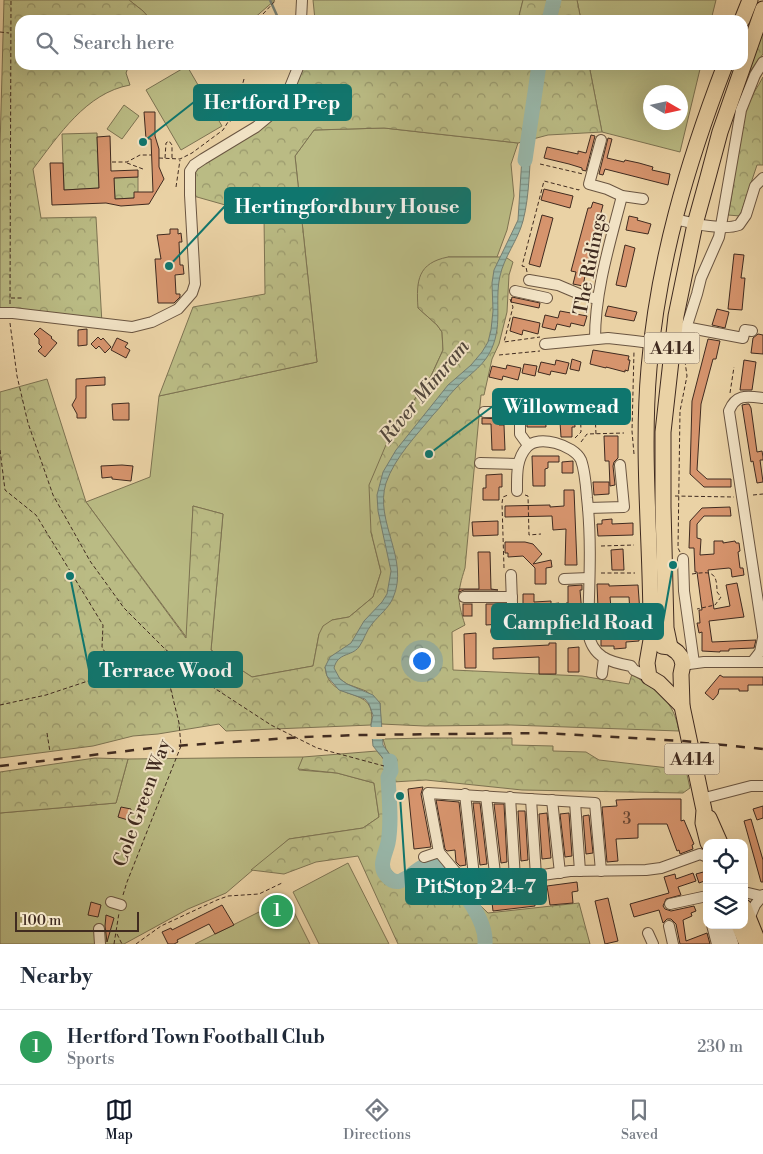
<!DOCTYPE html>
<style>
body{margin:0;font-family:"Libre Bodoni",serif;background:#f2f2f3;color:#1f2937}
.controls{position:absolute;right:15px;bottom:15px;display:grid;overflow:hidden;border-radius:10px;box-shadow:0 5px 20px #0002}
.controls button{width:45px;height:45px;display:grid;place-items:center;padding:0;border:0;border-bottom:1px solid #e0e1e3;background:#fff;color:#1f2937;font:25px sans-serif}
.compass{position:absolute;left:643px;top:85px;width:45px;height:45px;border-radius:50%;background:#fff;box-shadow:0 5px 20px #0002;rotate:99deg}
.scale{position:absolute;left:15px;bottom:12px;width:124px;box-sizing:border-box;padding-left:5px;border:2px solid #402b20;border-top:0;font-size:14px;line-height:18px;white-space:nowrap;color:#402b20;-webkit-text-stroke:4px #f1e2c4;paint-order:stroke}
.you{position:absolute;left:421px;top:660px;width:18px;height:18px;margin:-12px;border:4px solid #fff;border-radius:50%;background:#1a73e8;box-shadow:0 0 0 8px #1a73e833}
.badge{display:grid;place-items:center;width:32px;height:32px;border-radius:50%;background:#111827;color:#fff;font-size:16px;font-weight:700}
.pin{position:absolute;translate:-50% -50%;border:2px solid #fff;box-shadow:0 1px 5px #0006}
.list{margin:0;padding:0;list-style:none}
h2{display:flex;justify-content:space-between;align-items:center;height:65px;margin:0;padding:0 20px;font-size:21px}
h2 small{font-size:16px;font-weight:400;color:#747a83}
.list li{display:grid;grid-template-columns:32px 1fr auto;gap:15px;align-items:center;box-sizing:border-box;height:75px;padding:0 20px;border-top:1px solid #e0e1e3}
.list b{display:block;font-size:19px;white-space:nowrap}
.list p{margin:0;font-size:16px;white-space:nowrap;color:#747a83}
.list em{font-size:16px;font-style:normal;color:#747a83}
.icon{flex:none;width:28px;height:28px;fill:none;stroke:currentColor;stroke-width:2;stroke-linecap:round;stroke-linejoin:round}
.map{position:relative;flex:none;width:763px;height:944px;overflow:hidden}
.search{position:absolute;background:#fff;box-shadow:0 5px 20px #0002;left:15px;right:15px;top:15px;height:55px;display:flex;align-items:center;gap:12px;box-sizing:border-box;padding:0 18px;border-radius:15px;color:#747a83;font-size:19px}
.sheet{height:140px;background:#fff}
nav{display:flex;justify-content:space-around;align-items:center;box-sizing:border-box;height:70px;border-top:1px solid #e0e1e3;background:#fff;font-size:14px;color:#747a83}
nav a{display:grid;justify-items:center;gap:2px}
nav .on{color:#111827}
.map>svg:first-child{display:block}
.green{fill:#babb84;stroke:#7d7352;fill-rule:evenodd}
.forest{fill:url(#forest-crowns);stroke:#7d7352}
.water{fill:url(#water-rules);stroke:#757f73}
.pier{fill:#ead2a5}
.lines{fill:none;stroke-linecap:round;stroke-linejoin:round}
.stream{stroke:#757f73;stroke-width:2.5}
.river{stroke:#98b7aa;stroke-width:15}
.building{fill:#d6946d;stroke:#402b20}
.minor-casing{stroke:#6a5541;stroke-width:12}
.highway-casing{stroke:#402b20;stroke-width:17}
.path{stroke:#402b20;stroke-width:1;stroke-dasharray:4 2.5;stroke-linecap:butt}
.minor{stroke:#f1e2c4;stroke-width:10}
.highway{stroke:#ead2a5;stroke-width:15}
.rail{stroke:#402b20;stroke-width:2.5;stroke-dasharray:9 9;stroke-linecap:butt}
.minor-bridge-casing{stroke:#6a5541;stroke-width:12;stroke-linecap:butt}
.minor-bridge{stroke:#f1e2c4;stroke-width:10}
.labels{text-anchor:middle;dominant-baseline:central;stroke-width:4;stroke-linejoin:round;paint-order:stroke}
.number-label{font-size:16px;fill:#664533}
.shield{fill:#f1e2c4;stroke:#756251;stroke-width:1}
.shield-label{font-size:18px;font-weight:bold;fill:#402b20}
.street-label{font-size:19px;fill:#402b20;stroke:#f1e2c4}
.water-label{font-size:20px;font-style:italic;fill:#52473c;stroke:#f1e2c4}
.leader{fill:none;stroke:#0f766e;stroke-width:2}
.callout-dot{fill:#0f766e;stroke:#f1e2c4;stroke-width:2}
.callout{fill:#0f766e;stroke:#0f766e;stroke-width:2}
.callout-label{font-size:20px;text-anchor:middle;font-weight:bold;fill:#fff}
</style>
<div class="map">
<svg width="763" height="944" viewBox="0 0 763 944">
<defs>
<pattern id="forest-crowns" width="20" height="18" patternUnits="userSpaceOnUse" patternTransform="scale(1.25)"><rect width="20" height="18" fill="#babb84"/><path d="M2 6a3 3 0 1 1 6 0M12 15a3 3 0 1 1 6 0" fill="none" stroke="#99986c"/></pattern>
<pattern id="water-rules" width="6" height="5" patternUnits="userSpaceOnUse" patternTransform="scale(1.25)"><rect width="6" height="5" fill="#98b7aa"/><path d="M0 2.5h6" fill="none" stroke="#7d958a"/></pattern>
</defs>
<rect width="100%" height="100%" fill="#ead2a5"/>
<filter id="stains"><feTurbulence type="fractalNoise" baseFrequency=".004" numOctaves="4"/><feColorMatrix values="0 0 0 0 .2 0 0 0 0 .09 0 0 0 0 .02 0 0 0 .5 -.17"/></filter>
<radialGradient id="worn" r=".72"><stop offset=".6" stop-color="#630" stop-opacity="0"/><stop offset="1" stop-color="#630" stop-opacity=".3"/></radialGradient>
<!-- green -->
<g class="green">
<path d="M129 0H275L252 20H151L143 11Z"/>
<path d="M313 0H523L518 20H315Z"/>
<path d="M577 0H716L711 20H581Z"/>
<path d="M589 65H701L680 152 602 132ZM650 92H680V122H650Z"/>
<path d="M187 66 222 126 181 150 146 90Z"/>
<path d="M124 105 139 116 122 139 107 129Z"/>
<path d="M384 128 518 143 511 164 514 196 507 230 497 257H448L418 308 437 325 442 332 443 350 431 376 391 433 371 532 381 572 373 597 349 617 332 620 319 634 313 666 252 677 211 650 223 514 193 506 187 638 86 502 150 477 159 396 317 362 295 156 314 130Z"/>
<path d="M303 757 299 770 337 773 374 783 379 817 363 828 289 839 226 893 188 909 124 944H0V813L116 803 128 759Z"/>
<path d="M348 863 389 944H319L293 892Z"/>
<path d="M287 898 310 944H195Z"/>
</g>
<!-- forest -->
<g class="forest">
<path d="M4 0H129L143 11 151 20H20V65H129L126 73 130 85C86 93 59 135 33 169L41 218 96 217 102 324 0 308V147Z"/>
<path d="M523 0H577L581 20H518Z"/>
<path d="M763 31V54L748 74Z"/>
<path d="M299 65H589L602 132 548 135 518 143 384 128 314 130 295 156 317 362 159 396 193 307 265 294 264 216 190 195V171L274 112Z"/>
<path d="M763 77V165H757L740 216 728 215C736 180 735 142 746 108 750 97 758 87 763 77Z"/>
<path d="M97 133 99 188 64 190 62 134Z"/>
<path d="M138 177V192L134 198 115 199 114 178Z"/>
<path d="M448 257H500L507 258 513 262 509 275 507 312 499 344 492 359 484 395H481L465 568C457 593 457 600 465 625L452 632 453 670 582 676 629 684 632 674C658 692 673 699 679 731L511 725 425 726 381 724 380 703 366 691 347 684 340 679 336 674 325 667C329 706 379 682 371 725L226 731 219 724 158 734 133 736 93 746 0 758V392L47 379 86 502 186 638 193 506 223 514 211 650 252 677 313 666 319 634 323 626 332 620 349 617 373 597 381 572 371 532 369 485 391 433 431 376 443 350 442 332 437 325 418 308C416 280 418 263 448 257Z"/>
<path d="M426 738H512V745L553 746V751L586 752 599 760 686 770 690 788 683 793 522 790 426 780 393 782 395 762 386 749 383 739Z"/>
<path d="M377 751 386 762 385 774 382 780 391 813 386 864 395 875 410 873 426 865 442 868 488 913 579 903 590 944H398L358 856 316 862 284 874 251 870 289 839 363 828 379 817 374 783 337 773 298 769 303 757Z"/>
<path d="M95 758 128 759 116 803 0 813V772Z"/>
</g>
<!-- water -->
<path class="water" d="M532 138C529 165 530 194 523 221 518 240 504 257 500 276 494 303 504 327 489 354 481 368 466 377 455 389 447 397 441 407 433 415 416 436 395 457 386 483 374 522 410 559 393 598 388 609 379 615 372 624 366 631 364 640 359 647 351 657 338 652 334 668L340 679 347 684 373 695 380 703 383 745 395 762 393 782 382 780 385 774 386 762 373 746 371 725 373 715 369 704 365 699 339 690 327 676 325 667 330 657 351 643 364 621 382 602 387 594 391 571 378 511 377 495 383 472 396 450 448 385 471 365 482 352 488 342 491 330 493 311 492 283 494 270 518 220 523 141Z"/>
<!-- pier -->
<path class="pier" d="M368 727H384L385 739H369Z"/>
<g class="lines">
<!-- stream -->
<g class="stream">
<path d="M270 0 279 20"/>
<path d="M375 65 383 67H538"/>
</g>
<!-- river -->
<g class="river">
<path d="M549 20 554 0"/>
<path d="M525 160 539 65"/>
<path d="M390 761 391 771 388 777C389 798 392 822 388 843 386 853 378 865 386 875 403 896 417 859 436 865 441 866 444 871 448 875 463 890 487 921 485 944"/>
</g>
</g>
<!-- building -->
<g class="building">
<path d="M144 112H155V136L159 149V167L164 179 149 204 121 206 106 203 52 205 50 163H63L64 190 99 188 97 137 110 136 111 171 138 170V177L114 178 115 199 134 198V192H153L151 139H146Z"/>
<path d="M591 135 595 136 586 171 582 170V168L569 164 544 158 547 147 578 154V151L586 153Z"/>
<path d="M608 138 612 139 607 158 624 162 625 160 639 163 653 167 652 170 670 174 668 185 605 169 603 175 599 174Z"/>
<path d="M544 189 573 196 570 208 541 200Z"/>
<path d="M593 202 603 205 588 261 583 286 573 284 576 272 571 271 588 208H591Z"/>
<path d="M542 215 553 218 540 267 529 264Z"/>
<path d="M629 216 638 218 637 220 651 224 648 234 626 230Z"/>
<path d="M170 229H178V234L181 233 182 242H179L180 265H183L184 274 175 275 176 294H180V297L174 303H158L155 259H161L157 235 170 234Z"/>
<path d="M625 245 635 248 626 287 616 285Z"/>
<path d="M734 254 744 255 741 278H745L742 310 728 309Z"/>
<path d="M512 297 540 303 539 308 511 302Z"/>
<path d="M608 306 637 312 634 321 605 316Z"/>
<path d="M717 309 729 312 725 328 712 325Z"/>
<path d="M560 311 587 316 584 326 571 323 570 327 557 324 555 330 542 327 545 315 558 318Z"/>
<path d="M513 317 540 323 538 334 523 330 522 335 510 331Z"/>
<path d="M40 328 52 337 51 338 57 343 45 357 38 351 42 347 39 344V339L34 334Z"/>
<path d="M87 329V345L78 346V330Z"/>
<path d="M758 334 763 335V354L751 353 753 338Z"/>
<path d="M98 337 101 340 103 338 111 347 105 353 99 346 96 349 91 344Z"/>
<path d="M117 338 128 343 125 347 130 350 126 358 111 350Z"/>
<path d="M708 339 720 341 716 359H713L701 404 697 470 707 479H731V487H704L690 474 692 401Z"/>
<path d="M593 350 629 356 628 360H630L628 371 625 370V372L606 367V368L590 364Z"/>
<path d="M572 359 581 362 579 371 570 369Z"/>
<path d="M556 360 569 363 566 374 551 371 550 375 538 372 541 362 555 365Z"/>
<path d="M744 360 756 362 752 390H740Z"/>
<path d="M524 364 537 366 535 376 522 373Z"/>
<path d="M507 365 521 368 518 380 503 376 502 380 489 377 492 366 506 369Z"/>
<path d="M105 377V385L86 386V418H77V414L72 405 76 398V379Z"/>
<path d="M572 392V396H573L575 427H572V437H561L560 422H563L561 393Z"/>
<path d="M129 403V420H113L112 404Z"/>
<path d="M747 404H749L751 408 757 452 762 451 763 457V460H760L763 482 757 483 753 461 751 462 742 405Z"/>
<path d="M527 411H545L546 427H527Z"/>
<path d="M482 418 499 419V425H504L505 450H492L491 424H482Z"/>
<path d="M604 436H618V458L614 462 613 466 615 485 610 486 609 461H605Z"/>
<path d="M532 456H559V462H548V468L545 469V486H533Z"/>
<path d="M573 461V473H562V462Z"/>
<path d="M122 465 133 466 131 481 112 479V477L102 478 101 466Z"/>
<path d="M502 474V487H499V500H483V488H486V475Z"/>
<path d="M593 482H609V494L594 495Z"/>
<path d="M564 490H574L577 565H565L566 529 553 530 552 516 505 517V506L550 505V507L564 506Z"/>
<path d="M730 507 731 516H704L697 524V538L701 539 700 555 714 554V541H723V543L735 541 736 543H739L740 551 738 552 740 568H743L744 575 732 577 731 569 729 568 708 570 714 609 730 606 726 585 737 583 744 617 709 621 712 642 756 640 754 648 729 649V651H720V652L702 651V632L699 633 697 623H700L699 610H702L697 572H695L694 548H689L690 521 702 508Z"/>
<path d="M612 519V524L633 523V535L598 536 597 524H602V520Z"/>
<path d="M498 521V535L473 536 472 522Z"/>
<path d="M505 542H525L533 544 542 554 533 564 551 560 552 567 546 568V584H535V568L523 556 508 557V553H505Z"/>
<path d="M623 549 624 570H612L611 550Z"/>
<path d="M478 552H490L491 589 498 590H464L459 592V589H479Z"/>
<path d="M597 584H609V586L638 585 640 613H630L629 597H610L611 608H598Z"/>
<path d="M582 585V590H580L582 614 566 615V603H568V586Z"/>
<path d="M523 594H534V602L551 601V604L559 603 561 613H556V616L532 617V607H523Z"/>
<rect x="463" y="604" width="9" height="12"/>
<path d="M486 604H499V613H501L502 624 486 625Z"/>
<path d="M630 618H633V627H636V630H639V641L626 642V648L614 649V646H601V629H598V622H624Z"/>
<path d="M476 633V668H465L464 634Z"/>
<path d="M549 643H556V674H539V657L493 659V648L549 645Z"/>
<path d="M579 647V672H568V648Z"/>
<path d="M720 675 723 677H763V685H748V691H739V689H719L718 694 713 700 705 693Z"/>
<path d="M423 787 421 794 431 847 414 849 408 789Z"/>
<path d="M643 799H681V821L684 820 694 844 692 845 693 849 680 854 679 850 677 851 667 824H638V838L616 839 618 861 607 862 602 807 617 806 616 800Z"/>
<path d="M436 800 459 802 466 865 460 866 456 862 455 850 447 851 445 849Z"/>
<path d="M473 803H480L487 864 480 865Z"/>
<path d="M494 804H504L507 862 501 863Z"/>
<path d="M763 806V818L757 820 753 809Z"/>
<path d="M121 807 131 809 128 820 118 817Z"/>
<path d="M518 811H525L528 860 521 861Z"/>
<path d="M547 813 551 858 542 859 539 814Z"/>
<path d="M569 813 572 856 565 857 560 814Z"/>
<path d="M589 815 593 853 586 854 583 816Z"/>
<path d="M751 819 763 860V882H761L744 821Z"/>
<path d="M707 871V880L699 883 696 874Z"/>
<path d="M693 873 696 881 678 887 681 895 666 899 663 906 665 909 671 911 694 906 696 911 691 913 692 916 683 920 686 941 707 933 710 944H680L676 924 671 919H667L663 923 659 910 634 917 630 904 669 893 664 877 675 874 676 879Z"/>
<path d="M577 882 578 891 572 892 573 903 550 905 547 886Z"/>
<path d="M533 889 535 906 493 911 491 894Z"/>
<path d="M608 898 618 941 605 944 595 901Z"/>
<path d="M91 902 101 905 98 917 88 915Z"/>
<path d="M222 905 234 925 215 934 209 924 177 940 178 942 174 944H168L162 932 171 928 172 930Z"/>
<path d="M106 915 114 918 107 942 105 926Z"/>
</g>
<g class="lines">
<defs>
<g id="minor">
<path d="M301 20 302 0"/>
<path d="M601 140 589 184 607 189 622 196 643 199"/>
<path d="M675 219C692 223 723 231 739 225L746 215 755 186 763 178"/>
<path d="M529 280 558 285 584 296 598 299"/>
<path d="M515 291 547 298"/>
<path d="M13 313 132 327 152 322 178 309 192 293 195 284 190 195V171L194 165 203 159 256 127 274 112 286 97 299 65"/>
<path d="M685 327 743 338 745 330 752 331"/>
<path d="M595 339C595 290 610 243 622 196"/>
<path d="M682 341 697 294 701 278 719 237 741 110 755 75 763 62"/>
<path d="M545 344 608 338 635 341 673 346"/>
<path d="M763 398C746 396 736 394 729 411L763 635"/>
<path d="M484 412H520V434L528 445"/>
<path d="M480 463 518 464"/>
<path d="M517 491C517 475 516 459 527 447 538 434 574 445 581 460 585 471 586 486 587 498 592 542 589 588 588 632 592 657 609 662 631 666L634 670 649 677"/>
<path d="M588 508 624 507 620 465"/>
<path d="M683 559 684 591 694 663"/>
<path d="M511 575 513 631"/>
<path d="M564 579 589 578"/>
<path d="M464 597H512"/>
<path d="M589 615H624"/>
<path d="M496 631 588 632"/>
<path d="M753 661 760 652 763 638"/>
<path d="M689 664 704 662H763"/>
<path d="M602 674 604 658"/>
<path d="M465 794 475 885"/>
<path d="M486 796 496 882"/>
<path d="M510 797 515 879"/>
<path d="M531 799 536 876"/>
<path d="M701 799 751 786H763"/>
<path d="M552 800 560 873"/>
<path d="M575 802 580 871"/>
<path d="M439 852 428 793 595 803 601 871"/>
<path d="M424 857 439 852 464 882 475 885 570 871 646 870 661 868 700 854 707 857"/>
<path d="M744 892 761 896"/>
<path d="M111 902 121 905"/>
<path d="M670 904 707 896"/>
<path d="M749 919 755 905 763 895"/>
<path d="M712 925 717 944"/>
<path d="M719 925 725 944"/>
<path d="M727 925 733 943"/>
<path d="M669 926 673 944"/>
<path d="M99 929 100 944"/>
<path d="M648 933 653 944"/>
</g>
<g id="highway">
<path d="M742 20 750 0"/>
<path d="M662 646 670 647 677 652 681 657 683 664 681 674 682 706 704 810 703 823 708 843"/>
<path d="M670 647 666 628 663 507V432L676 316 695 224 708 177 720 132 763 9"/>
<path d="M682 706 659 683 649 677 647 663 651 640C652 550 641 459 649 368 658 262 687 164 725 65"/>
<path d="M709 818 720 843"/>
<path d="M744 907 759 944"/>
<path d="M739 925 747 944"/>
</g>
</defs>
<!-- minor casing -->
<use href="#minor" class="minor-casing"/>
<!-- highway casing -->
<use href="#highway" class="highway-casing"/>
<!-- path -->
<g class="path">
<path d="M263 14 276 0"/>
<path d="M0 32 9 33"/>
<path d="M244 79 241 90 249 101"/>
<path d="M220 91C229 86 232 83 241 89"/>
<path d="M159 158 180 159 192 153 223 130 228 122 244 115 247 112 249 101 254 100 265 91"/>
<path d="M165 158 166 143 169 141 172 145V158"/>
<path d="M112 162H127L140 155H151"/>
<path d="M127 163 143 169"/>
<path d="M540 164 583 174"/>
<path d="M176 187 180 160"/>
<path d="M527 272 526 267 522 266 544 181 579 190V187"/>
<path d="M11 298H24"/>
<path d="M510 299 513 307 504 342 540 337"/>
<path d="M10 304 11 0"/>
<path d="M10 323 17 376 28 423 53 495 90 561 124 608 165 649 208 684 271 725 317 748 384 766"/>
<path d="M499 355 540 351"/>
<path d="M730 393 734 367"/>
<path d="M596 434 594 392 616 391"/>
<path d="M575 438 581 432 580 399"/>
<path d="M581 442 587 434 624 433"/>
<path d="M0 450 5 490 36 515 103 625 102 647 111 663 121 670 156 667"/>
<path d="M634 454 632 431 634 351"/>
<path d="M525 495 528 496 529 535 541 534"/>
<path d="M753 495 763 494"/>
<path d="M675 496 734 497"/>
<path d="M601 546 634 545"/>
<path d="M680 552 678 548 680 411 687 376 684 354"/>
<path d="M504 568 502 503 503 497 508 495"/>
<path d="M601 573H635"/>
<path d="M692 574C712 571 717 572 717 592L721 597 715 605 697 609"/>
<path d="M157 666 165 650"/>
<path d="M0 705 46 695 121 670"/>
<path d="M47 733 50 752"/>
<path d="M123 895 127 882 181 746 179 723 170 686 157 668"/>
<path d="M117 934 122 944"/>
<path d="M114 944 119 913"/>
<path d="M136 944 161 926 217 900 228 896 259 894 282 883"/>
</g>
<!-- minor -->
<use href="#minor" class="minor"/>
<!-- highway -->
<use href="#highway" class="highway"/>
<!-- rail -->
<path class="rail" d="M0 766 160 747 303 737 359 735 543 733 684 741 763 749"/>
<defs>
<path id="minor-bridge" d="M0 313H13"/>
</defs>
<!-- minor-bridge casing -->
<use href="#minor-bridge" class="minor-bridge-casing"/>
<!-- minor-bridge -->
<use href="#minor-bridge" class="minor-bridge"/>
</g>
<g class="labels">
<!-- number labels -->
<g class="number-label">
<text x="627" y="819">3</text>
</g>
<!-- shield labels -->
<g class="shield">
<rect x="644.5" y="332.5" width="55" height="31" rx="4"/>
<rect x="664.5" y="743.5" width="55" height="31" rx="4"/>
</g>
<g class="shield-label">
<text x="672" y="348">A414</text>
<text x="692" y="759">A414</text>
</g>
<!-- street labels -->
<g class="street-label">
<text transform="translate(590 264) rotate(-79)">The Ridings</text>
<text transform="translate(142 803) rotate(-70)">Cole Green Way</text>
</g>
<!-- water labels -->
<g class="water-label">
<text transform="translate(425 392) rotate(-50)">River Mimram</text>
</g>
</g>
<!-- callouts -->
<path class="leader" d="M143 142L194 102M169 266L225 206M429 454L493 406M673 565L663 622M70 576L89 670M400 796L406 886"/>
<g class="callout-dot">
<circle cx="143" cy="142" r="5"/>
<circle cx="169" cy="266" r="5"/>
<circle cx="429" cy="454" r="5"/>
<circle cx="673" cy="565" r="5"/>
<circle cx="70" cy="576" r="5"/>
<circle cx="400" cy="796" r="5"/>
</g>
<g class="callout">
<rect x="194" y="85" width="157" height="35" rx="5"/>
<rect x="225" y="188" width="245" height="35" rx="5"/>
<rect x="493" y="389" width="137" height="35" rx="5"/>
<rect x="492" y="604" width="171" height="35" rx="5"/>
<rect x="89" y="652" width="153" height="35" rx="5"/>
<rect x="406" y="869" width="140" height="35" rx="5"/>
</g>
<g class="callout-label">
<text x="272" y="109">Hertford Prep</text>
<text x="347" y="213">Hertingfordbury House</text>
<text x="561" y="413">Willowmead</text>
<text x="578" y="629">Campfield Road</text>
<text x="166" y="677">Terrace Wood</text>
<text x="476" y="893">PitStop 24-7</text>
</g>
<rect width="100%" height="100%" filter="url(#stains)"/>
<rect width="100%" height="100%" fill="url(#worn)"/>
</svg>
<div class="controls">
<button><svg class="icon" aria-label="locate" viewBox="0 0 24 24"><circle cx="12" cy="12" r="6"/><path d="M12 2v4M12 18v4M2 12h4M18 12h4"/></svg></button>
<button><svg class="icon" aria-label="layers" viewBox="0 0 24 24"><path d="M12 4l9 5-9 5-9-5zM3 14l9 5 9-5"/></svg></button>
</div>
<svg class="compass" viewBox="-18 -18 36 36"><path d="M0-13l5 13h-10z" fill="#e53935"/><path d="M0 13l5-13h-10z" fill="#747a83"/></svg>
<div class="scale">100 m</div>
<div class="you"></div>
<div class="pin badge" style="left:277px;top:911px;background:#2e9e5b">1</div>
<div class="search"><svg class="icon" aria-label="search" viewBox="0 0 24 24"><circle cx="10" cy="10" r="6"/><path d="M15 15l6 6"/></svg>Search here</div>
</div>
<section class="sheet">
<h2>Nearby<small></small></h2>
<ul class="list">
<li><span class="badge" style="background:#2e9e5b">1</span><div><b>Hertford Town Football Club</b><p>Sports</p></div><em>230 m</em></li>
</ul>
</section>
<nav>
<a class="on"><svg class="icon" aria-label="map" viewBox="0 0 24 24"><path d="M3 6l6-2 6 2 6-2v14l-6 2-6-2-6 2zM9 4v14M15 6v14"/></svg>Map</a>
<a><svg class="icon" aria-label="directions" viewBox="0 0 24 24"><path d="M12 3l9 9-9 9-9-9zM9 14v-3h6M13 9l2 2-2 2"/></svg>Directions</a>
<a><svg class="icon" aria-label="saved" viewBox="0 0 24 24"><path d="M7 4h10v16l-5-4-5 4z"/></svg>Saved</a>
</nav>
